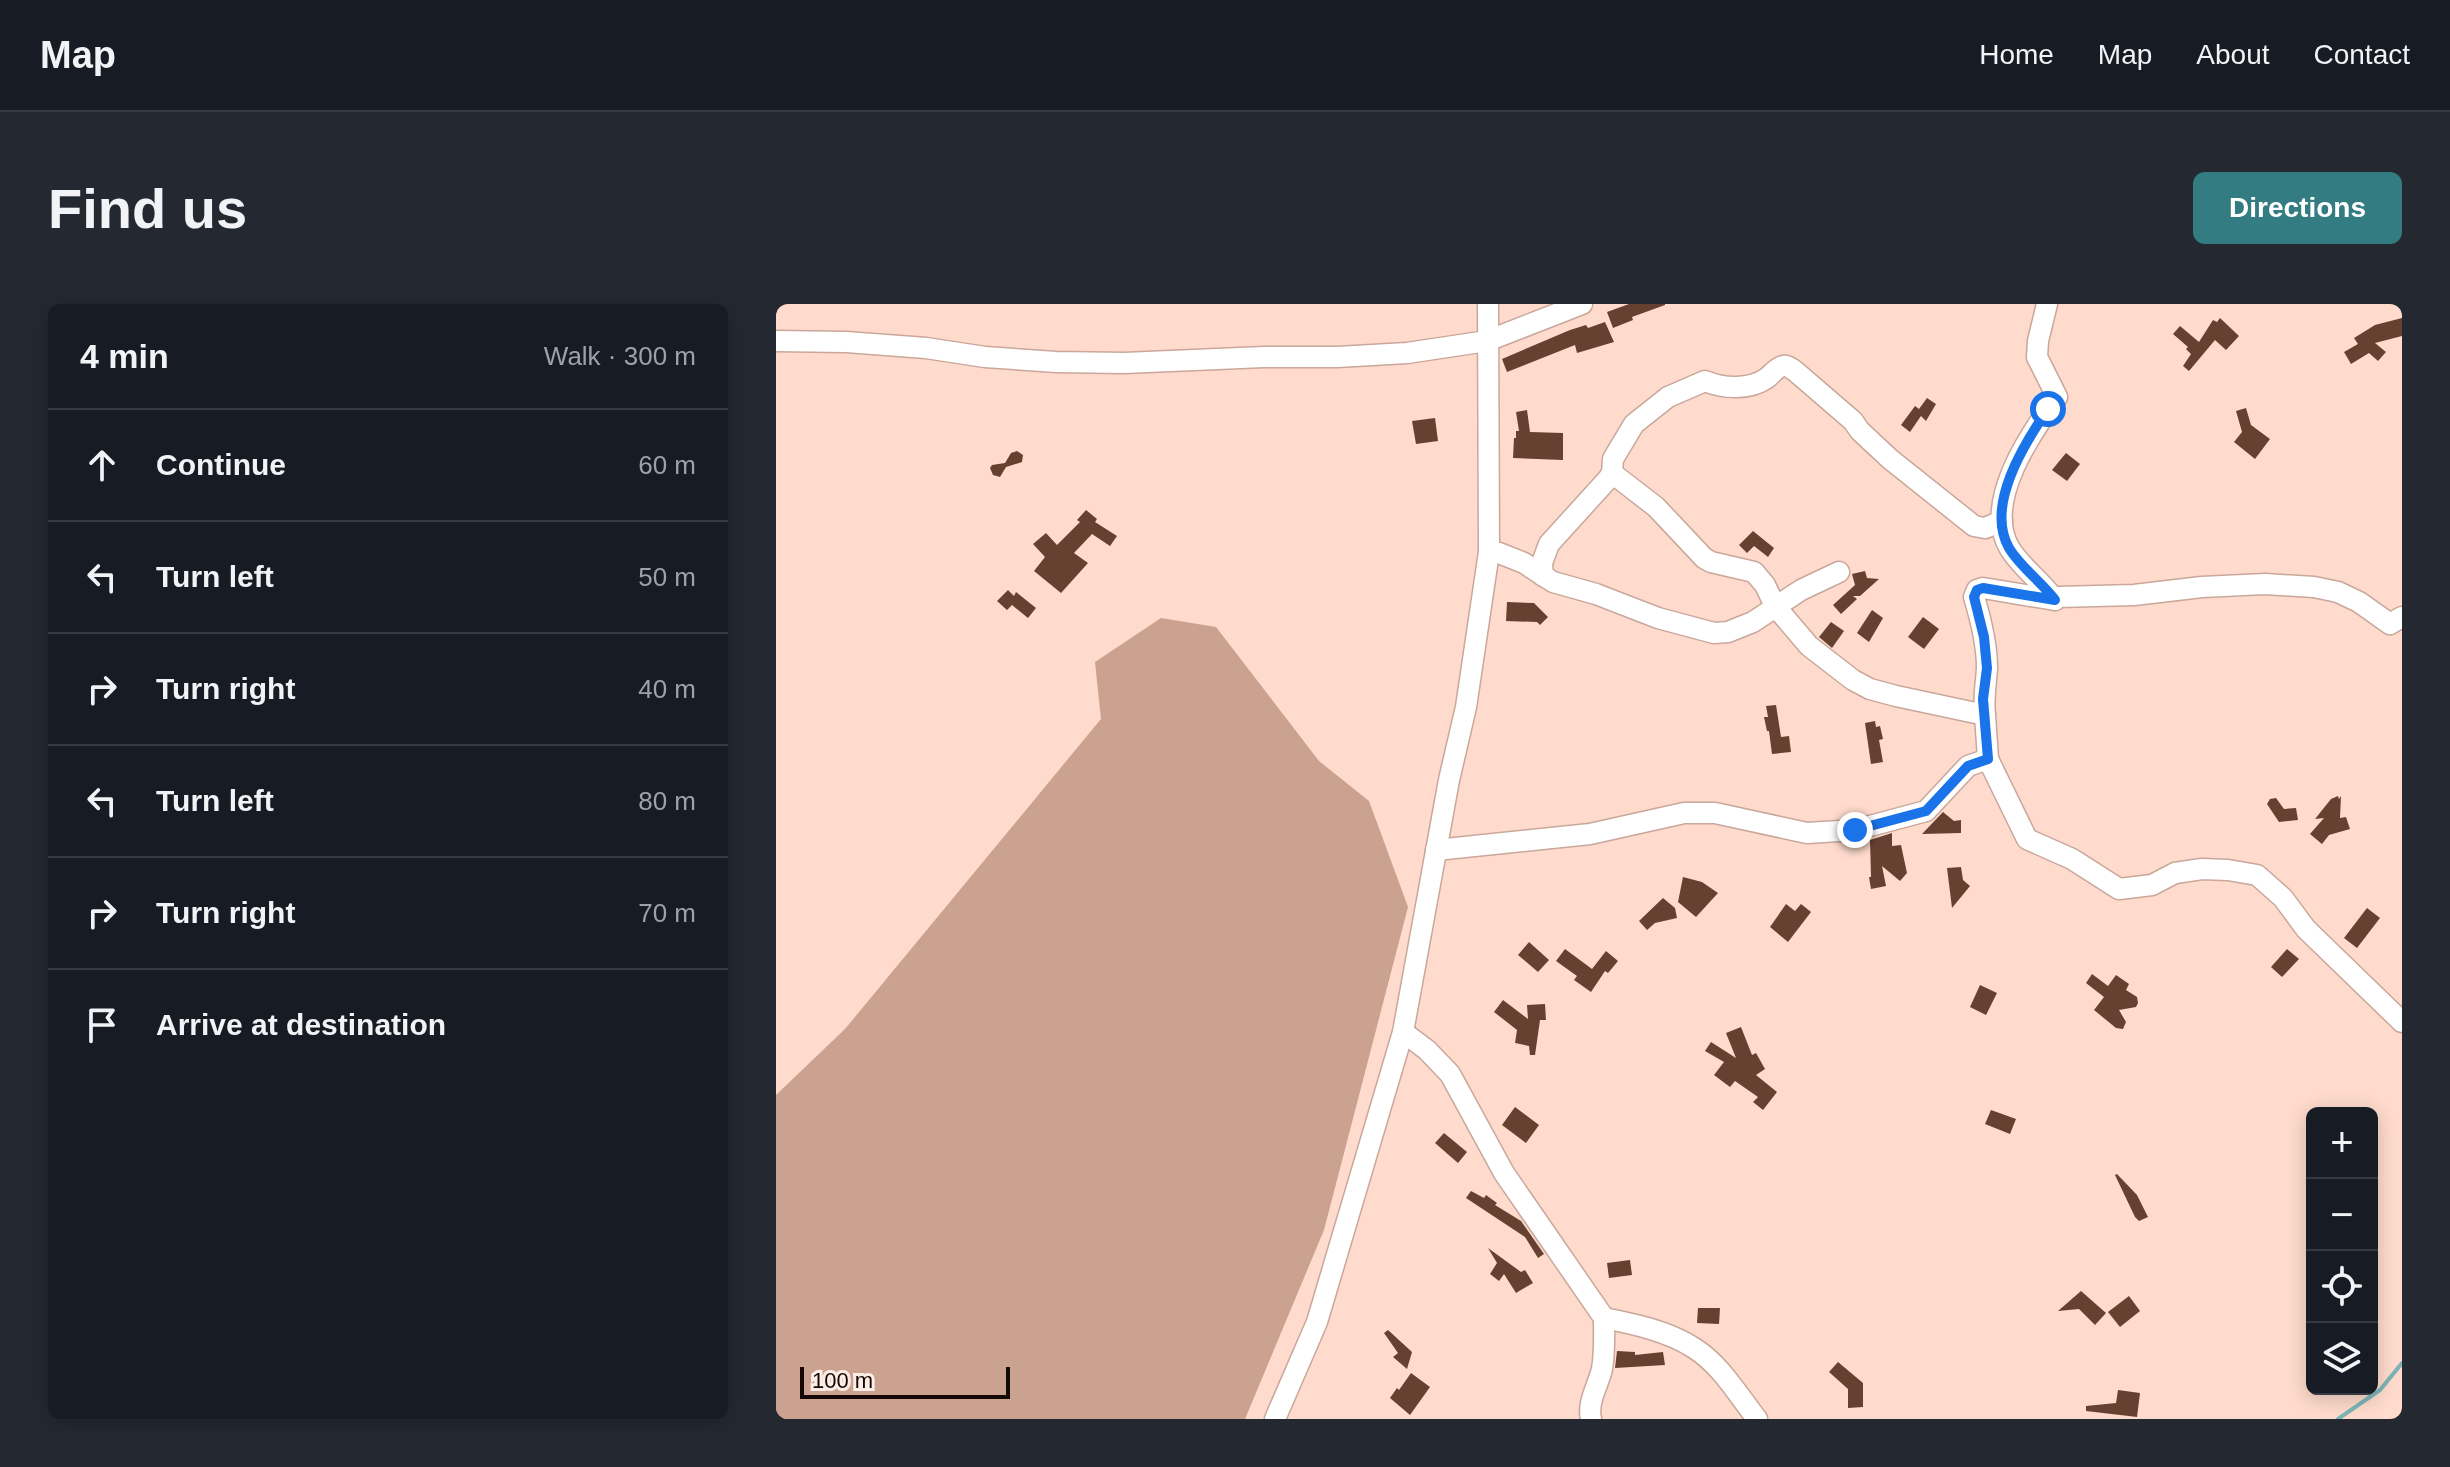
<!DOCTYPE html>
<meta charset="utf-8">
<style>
body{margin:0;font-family:Arial,sans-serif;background:#242831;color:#f1f3f6}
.controls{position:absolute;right:24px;bottom:24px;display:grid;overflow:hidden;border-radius:12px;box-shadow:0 4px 20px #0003}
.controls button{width:72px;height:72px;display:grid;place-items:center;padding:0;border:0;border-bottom:2px solid #363941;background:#171b24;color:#f1f3f6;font:40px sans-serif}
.scale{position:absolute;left:24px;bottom:20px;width:210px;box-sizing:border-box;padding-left:8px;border:4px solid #140905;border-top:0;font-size:22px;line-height:28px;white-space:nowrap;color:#140905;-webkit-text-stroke:6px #fcede7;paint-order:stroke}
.stop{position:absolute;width:24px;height:24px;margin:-18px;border:6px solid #1a73e8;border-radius:50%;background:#fff}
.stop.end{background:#1a73e8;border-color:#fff;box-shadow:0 2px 8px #0008}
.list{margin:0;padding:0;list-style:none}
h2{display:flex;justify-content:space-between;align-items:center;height:104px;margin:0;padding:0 32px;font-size:34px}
h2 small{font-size:26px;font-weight:400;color:#9ea1a6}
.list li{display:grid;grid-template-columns:52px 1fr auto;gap:24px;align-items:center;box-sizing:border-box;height:112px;padding:0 32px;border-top:2px solid #363941}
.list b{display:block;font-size:30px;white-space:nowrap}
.list em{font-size:26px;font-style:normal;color:#9ea1a6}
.icon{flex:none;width:44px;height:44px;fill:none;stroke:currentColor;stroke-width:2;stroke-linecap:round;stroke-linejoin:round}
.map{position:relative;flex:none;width:1626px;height:1115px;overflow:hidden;border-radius:12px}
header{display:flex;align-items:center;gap:48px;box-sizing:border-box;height:112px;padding:0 40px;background:#171b24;border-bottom:2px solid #363941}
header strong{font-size:38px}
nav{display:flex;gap:44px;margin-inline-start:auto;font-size:28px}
.intro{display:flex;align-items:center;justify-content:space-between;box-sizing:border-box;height:192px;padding:0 48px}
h1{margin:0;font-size:56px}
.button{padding:20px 36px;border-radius:12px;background:#337c81;color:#fff;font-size:28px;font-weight:700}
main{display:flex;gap:48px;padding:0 48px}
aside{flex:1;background:#171b24;border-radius:12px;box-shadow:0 4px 20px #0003}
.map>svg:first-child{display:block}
.forest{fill:#cba18f}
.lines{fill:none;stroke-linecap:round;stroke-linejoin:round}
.stream{stroke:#7eb4b7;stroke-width:4}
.building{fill:#654132}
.minor-casing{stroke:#c9a79a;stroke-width:23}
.minor{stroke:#fff;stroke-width:20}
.route{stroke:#1a73e8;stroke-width:10}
</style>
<header>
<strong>Map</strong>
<nav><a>Home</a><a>Map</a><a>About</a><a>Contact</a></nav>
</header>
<div class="intro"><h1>Find us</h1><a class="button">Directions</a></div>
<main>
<aside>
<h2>4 min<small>Walk · 300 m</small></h2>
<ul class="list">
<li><svg class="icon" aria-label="ahead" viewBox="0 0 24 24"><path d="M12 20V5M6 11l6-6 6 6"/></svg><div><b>Continue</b></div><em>60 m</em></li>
<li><svg class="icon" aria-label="left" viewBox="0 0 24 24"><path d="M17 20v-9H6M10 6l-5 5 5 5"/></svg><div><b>Turn left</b></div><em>50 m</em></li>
<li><svg class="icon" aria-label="right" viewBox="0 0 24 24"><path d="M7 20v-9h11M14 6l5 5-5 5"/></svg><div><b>Turn right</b></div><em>40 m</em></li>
<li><svg class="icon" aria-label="left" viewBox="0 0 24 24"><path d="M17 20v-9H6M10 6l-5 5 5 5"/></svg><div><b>Turn left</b></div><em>80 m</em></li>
<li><svg class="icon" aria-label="right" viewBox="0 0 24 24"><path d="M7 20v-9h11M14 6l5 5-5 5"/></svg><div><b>Turn right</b></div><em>70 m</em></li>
<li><svg class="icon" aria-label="arrive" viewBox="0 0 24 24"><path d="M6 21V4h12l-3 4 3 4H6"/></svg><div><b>Arrive at destination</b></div></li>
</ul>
</aside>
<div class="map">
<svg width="1626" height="1115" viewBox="0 0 1626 1115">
<rect width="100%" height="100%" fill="#fedbcc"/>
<!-- forest -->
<path class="forest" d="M385 314 440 323 543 457 593 497 632 603 548 926 469 1115H0V791L69 725 325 415 319 358Z"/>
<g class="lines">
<!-- stream -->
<path class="stream" d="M1562 1115 1604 1086 1626 1059"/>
</g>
<!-- building -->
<g class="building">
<path d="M853 0H889V1L856 13 857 16 837 24 831 8Z"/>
<path d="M1444 14 1463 32 1450 46 1439 36 1413 67 1407 62 1415 50 1410 45 1412 43 1397 30 1404 22 1423 38 1437 16 1441 18Z"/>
<path d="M1626 14V32L1599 39 1610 48 1602 57 1593 49 1575 60 1568 48 1582 40 1578 34 1599 21Z"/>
<path d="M829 18 838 38 801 49 799 41 731 68 726 55 794 26 810 21 812 24Z"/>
<path d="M1151 94 1160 100 1150 117 1145 112 1134 128 1125 121 1139 102 1143 105Z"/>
<path d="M1470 104 1475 121 1494 135 1479 155 1458 138 1466 128 1460 107Z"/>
<path d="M751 106 754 128 787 129V156L737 154 738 134H740V127H743L740 108Z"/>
<path d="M659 114 662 137 640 140 636 117Z"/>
<path d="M241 147 247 151 246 158 230 163 224 173 217 171 214 164 216 161 229 159 235 149Z"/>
<path d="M1290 149 1304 160 1291 177 1276 166Z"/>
<path d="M310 206 321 215 319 218 341 232 334 242 316 230 298 249 312 259 285 289 258 267 269 253 257 240 270 229 281 241 304 218 301 216Z"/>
<path d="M977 227 998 244 992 253 978 242 971 249 963 241Z"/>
<path d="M1089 267 1091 274 1103 275 1084 292H1077L1081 295 1065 310 1057 301 1079 281 1076 270Z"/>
<path d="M232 286 238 292 240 288 260 304 252 314 236 301 231 306 221 297Z"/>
<path d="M731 298 758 299 772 313 764 321 761 318 730 317Z"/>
<path d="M1096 306 1107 314 1093 338 1081 329Z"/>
<path d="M1147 313 1163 325 1148 345 1132 333Z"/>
<path d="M1055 318 1068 327 1056 344 1043 333Z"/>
<path d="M1000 401 1005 433 1013 432 1015 448 996 450 993 427H991L988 413H992L990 402Z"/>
<path d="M1099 417 1100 423 1104 422 1107 435 1103 436 1107 458 1095 460 1089 419Z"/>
<path d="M1562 492 1563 495 1565 492 1564 514 1570 513 1574 525 1553 531 1546 540 1534 530 1548 514 1539 515 1555 495Z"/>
<path d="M1500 494 1508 505 1520 504 1522 516 1503 518 1491 500 1494 495Z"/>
<path d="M1167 508 1178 517 1185 516V529L1146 530Z"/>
<path d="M1116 529V542L1125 541 1131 569 1124 577 1106 562 1110 582 1095 585 1093 573H1095L1094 536Z"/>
<path d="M1185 563 1187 576 1194 582 1176 604 1171 564Z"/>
<path d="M907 573 926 578 942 589 920 613 902 598Z"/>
<path d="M887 594 899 604 901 614 879 619 871 626 863 617Z"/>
<path d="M1010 600 1019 607 1025 600 1035 608 1012 638 994 623Z"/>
<path d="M1591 604 1604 614 1581 644 1568 634Z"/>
<path d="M753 638 773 656 762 668 742 651Z"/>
<path d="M789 645 816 665 830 647 842 657 832 669 829 667 815 688 798 676 801 672 780 657Z"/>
<path d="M1511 645 1523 655 1506 673 1495 663Z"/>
<path d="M1316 670 1332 682 1340 671 1353 680 1350 686 1361 693 1362 699 1360 703 1343 706 1350 718 1347 725 1340 724 1318 706 1328 693 1310 679Z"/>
<path d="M1204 681 1221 689 1210 711 1194 703Z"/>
<path d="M727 696 752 715 751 701 769 700 770 716H764L759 751H754L753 742 739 739 741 726 718 708Z"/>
<path d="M965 723 976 751 980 749 989 765 980 771 1001 788 987 806 977 798 982 793 959 777 954 783 938 771 948 758 929 747 935 738 960 754 950 729Z"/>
<path d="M739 803 763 821 750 839 726 821Z"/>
<path d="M1215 806 1240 815 1234 830 1209 820Z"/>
<path d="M668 829 691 848 682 859 659 839Z"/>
<path d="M1341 870 1361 891 1372 913 1363 917 1359 913 1339 871Z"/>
<path d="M695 887 708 894 710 891 721 899 719 901 745 917 768 950 762 954 749 933 690 894Z"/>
<path d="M712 944 745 968 749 966 757 979 740 989 728 970 723 977 714 970 721 959Z"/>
<path d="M854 956 856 971 833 974 831 959Z"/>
<path d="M1305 987 1330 1009 1319 1021 1303 1005 1282 1007Z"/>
<path d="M1353 992 1364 1007 1344 1023 1332 1008Z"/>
<path d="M922 1004H944L943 1020 921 1019Z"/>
<path d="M612 1026 636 1048 631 1065 617 1053 622 1049 608 1029Z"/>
<path d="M841 1047 859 1048V1051L887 1048 889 1061 839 1064Z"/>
<path d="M1062 1058 1087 1079V1103L1072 1104V1085L1053 1068Z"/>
<path d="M635 1069 654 1083 634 1111 614 1094 621 1084 623 1086Z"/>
<path d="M1342 1086 1364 1089 1361 1113 1310 1107V1102L1340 1099Z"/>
</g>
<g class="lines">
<defs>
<g id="minor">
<path d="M1271 0 1262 37 1261 53 1281 93C1255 129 1206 199 1234 245 1246 264 1266 278 1279 296L1282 293 1358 291 1426 283 1489 280 1538 283 1562 288 1583 298 1614 320 1626 313"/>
<path d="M0 37 70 38 150 44 209 53 280 58 348 59 488 53H561L631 49 711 37 806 0"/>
<path d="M836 169 880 203 928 254 935 258 978 268 989 281 999 302 1033 342 1077 376 1094 385 1120 392 1209 411 1212 455"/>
<path d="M713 248 723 249 748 259 777 278 820 290 882 314 938 329 952 328 977 318 1025 286 1063 268"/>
<path d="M767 272 766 259 773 240 832 175 836 169 837 155 858 120 892 93 929 77C948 85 974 86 991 74 996 70 1001 63 1007 62 1012 61 1014 64 1019 67L1077 117 1084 127 1114 155 1198 222 1209 224 1226 217"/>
<path d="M1209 411C1207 395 1210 381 1211 364 1211 340 1205 316 1198 293L1201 286 1207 284 1279 296"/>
<path d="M660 546 814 530 908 509H939L1031 529 1079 526 1150 507 1192 462 1212 455 1251 535 1296 555 1343 585 1376 581 1399 569 1426 565 1452 566 1481 571 1507 594 1530 625 1626 718"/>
<path d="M627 728 651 746 674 770 728 869 828 1014C858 1020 892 1027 918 1044 945 1061 962 1091 981 1115"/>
<path d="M499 1115 541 1018 627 728 673 476 690 403 713 248 712 0"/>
<path d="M815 1115C811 1098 822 1082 826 1065 829 1048 828 1031 828 1014"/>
</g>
</defs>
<!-- minor casing -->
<use href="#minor" class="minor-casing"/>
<!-- minor -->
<use href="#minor" class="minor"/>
</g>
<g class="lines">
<!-- route -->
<path class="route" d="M1079 526 1150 507 1192 462 1212 455 1207 395 1211 364 1208 333 1198 293 1201 286 1207 284 1279 296C1266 278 1245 264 1233 244 1209 202 1248 140 1272 105"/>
</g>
</svg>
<div class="controls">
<button>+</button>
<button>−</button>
<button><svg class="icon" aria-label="locate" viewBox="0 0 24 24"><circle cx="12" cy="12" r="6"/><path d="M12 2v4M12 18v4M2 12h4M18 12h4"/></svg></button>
<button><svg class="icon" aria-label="layers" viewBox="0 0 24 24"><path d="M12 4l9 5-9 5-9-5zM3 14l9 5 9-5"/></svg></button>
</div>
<div class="scale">100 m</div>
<div class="stop" style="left:1272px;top:105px"></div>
<div class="stop end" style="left:1079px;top:526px"></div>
</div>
</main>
